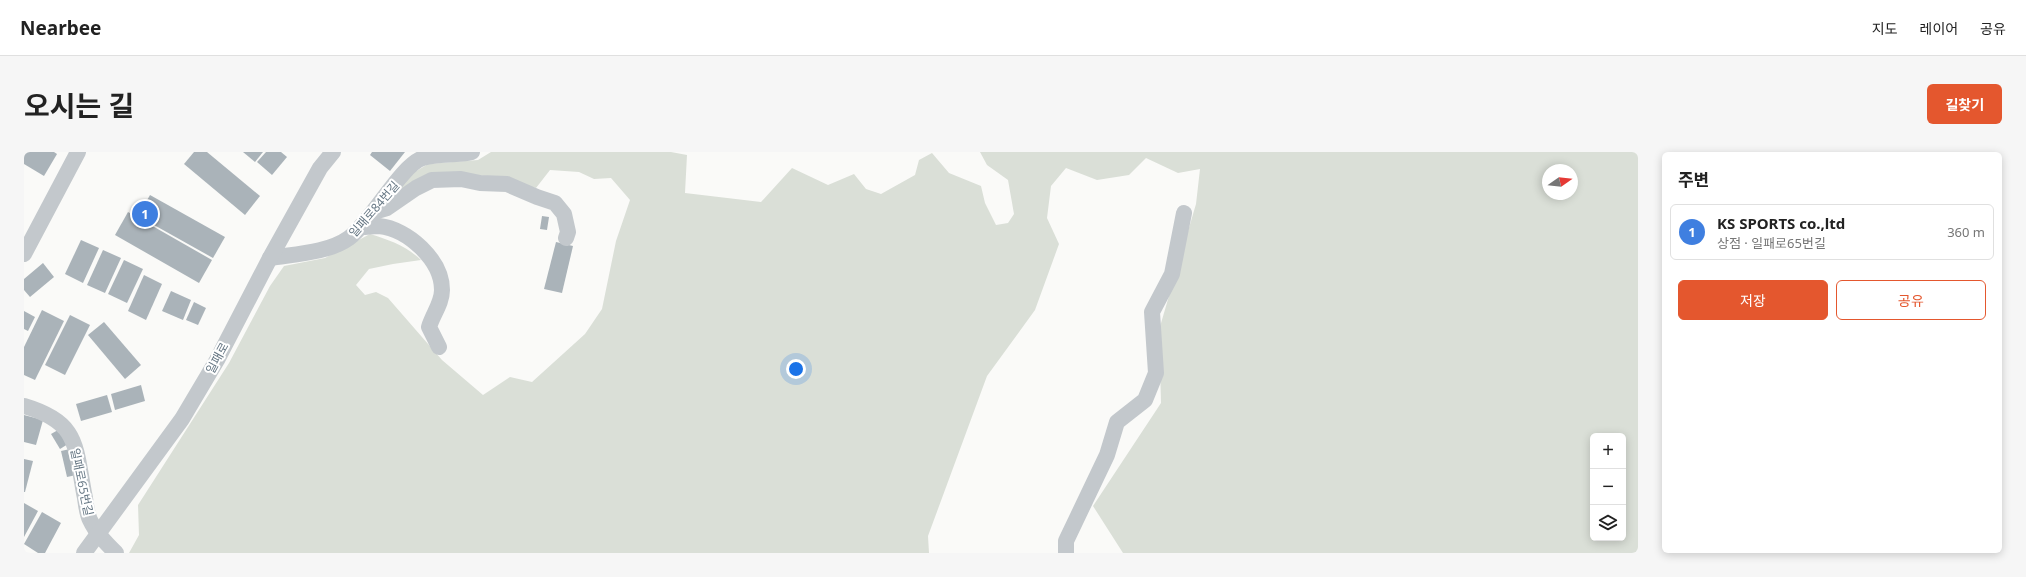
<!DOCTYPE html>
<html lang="ko">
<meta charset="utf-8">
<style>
body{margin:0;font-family:"Noto Sans","Noto Sans KR",sans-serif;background:#f6f6f6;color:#222}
.controls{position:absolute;right:12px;bottom:12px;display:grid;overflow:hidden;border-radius:6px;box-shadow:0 2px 10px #0003}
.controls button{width:36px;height:36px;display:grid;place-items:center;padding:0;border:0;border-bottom:1px solid #e0e0e0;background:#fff;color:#222;font:20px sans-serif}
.compass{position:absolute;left:1518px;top:12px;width:36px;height:36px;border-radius:50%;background:#fff;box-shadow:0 2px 10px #0003;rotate:76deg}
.you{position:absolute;left:772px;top:217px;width:14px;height:14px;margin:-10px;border:3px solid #fff;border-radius:50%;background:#1a73e8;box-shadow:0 0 0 6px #1a73e833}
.badge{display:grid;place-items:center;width:26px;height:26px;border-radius:50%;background:#e4572e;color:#fff;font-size:13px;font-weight:700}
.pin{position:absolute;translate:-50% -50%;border:2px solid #fff;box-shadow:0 1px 4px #0006}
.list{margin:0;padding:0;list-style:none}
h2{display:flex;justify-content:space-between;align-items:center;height:52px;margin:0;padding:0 16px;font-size:17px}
h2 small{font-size:13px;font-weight:400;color:#767676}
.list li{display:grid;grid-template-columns:26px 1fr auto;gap:12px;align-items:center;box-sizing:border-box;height:56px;margin:0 8px 8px;padding:0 8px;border:1px solid #e0e0e0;border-radius:6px}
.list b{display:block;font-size:15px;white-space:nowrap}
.list p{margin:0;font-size:13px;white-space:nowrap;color:#767676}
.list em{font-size:13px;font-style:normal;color:#767676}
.actions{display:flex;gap:8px;padding:12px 16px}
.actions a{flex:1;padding:9px 0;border:1px solid #e4572e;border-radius:6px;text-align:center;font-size:14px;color:#e4572e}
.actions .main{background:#e4572e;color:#fff}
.icon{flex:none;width:22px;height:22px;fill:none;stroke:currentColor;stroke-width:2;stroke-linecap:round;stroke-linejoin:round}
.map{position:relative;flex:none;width:1614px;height:401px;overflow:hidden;border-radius:6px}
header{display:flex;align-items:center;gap:24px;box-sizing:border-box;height:56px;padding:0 20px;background:#fff;border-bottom:1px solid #e0e0e0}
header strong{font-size:19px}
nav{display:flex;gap:22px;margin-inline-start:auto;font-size:14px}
.intro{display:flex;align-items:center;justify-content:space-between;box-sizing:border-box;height:96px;padding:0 24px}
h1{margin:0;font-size:28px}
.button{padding:10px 18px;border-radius:6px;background:#e4572e;color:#fff;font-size:14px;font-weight:700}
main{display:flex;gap:24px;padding:0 24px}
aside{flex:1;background:#fff;border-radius:6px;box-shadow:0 2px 10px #0003}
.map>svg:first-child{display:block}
.green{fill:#dadfd7;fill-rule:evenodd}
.building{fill:#aab3b9}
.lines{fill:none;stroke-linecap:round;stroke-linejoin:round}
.minor{stroke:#c3c8cc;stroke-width:16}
.labels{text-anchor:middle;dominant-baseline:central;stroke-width:4;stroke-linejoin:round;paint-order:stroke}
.street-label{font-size:12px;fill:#657683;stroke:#fff}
</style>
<header>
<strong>Nearbee</strong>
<nav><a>지도</a><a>레이어</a><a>공유</a></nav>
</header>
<div class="intro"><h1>오시는 길</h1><a class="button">길찾기</a></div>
<main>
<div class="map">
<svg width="1614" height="401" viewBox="0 0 1614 401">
<rect width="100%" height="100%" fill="#fafaf8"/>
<!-- green -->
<path class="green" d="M467 0H647L663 3 661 41 737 50 768 16 804 33 830 22 842 37 857 42 891 23 895 8 908 1 925 21 957 34 961 51 972 73 984 71 990 62 984 28 963 13 956 0H1614V401H1099L1069 354 1137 251 1135 178 1172 52 1176 17 1154 21 1122 6 1105 23 1073 28 1042 16 1027 34 1023 66 1035 92 1011 158 963 224 904 384 905 401H105L115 383 114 353 205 211 246 134 260 114 301 106 346 82C366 88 382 94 397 108L369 112 345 117 332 133 341 143 352 140 364 146 418 208 459 243 486 225 508 230 561 182 578 157 592 89 606 48 587 26 570 27 555 20 526 18 512 36 465 24 403 22 364 50 389 21 404 12 454 8ZM1524 18H1548V42H1524ZM1569 284H1599V386H1569Z"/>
<!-- building -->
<g class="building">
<path d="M0 0H30L33 2 20 24 0 12Z"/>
<path d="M170 0H183L236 44 221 63 160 12Z"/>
<path d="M219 0H239L231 10Z"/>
<path d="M242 0H257L263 5 248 23 233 10Z"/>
<path d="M348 0H381L366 19 346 3Z"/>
<path d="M126 43 201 85 189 106 114 64Z"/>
<path d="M104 60 188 108 175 131 91 83Z"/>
<path d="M518 64 525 65 523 78 516 77Z"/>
<path d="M57 88 75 96 59 131 41 122Z"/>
<path d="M532 90 549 94 538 141 520 137Z"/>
<path d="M79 98 97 106 81 141 63 133Z"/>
<path d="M100 108 119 117 103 151 84 142Z"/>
<path d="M19 111 30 125 6 145 0 138V127Z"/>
<path d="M120 123 138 132 122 168 104 159Z"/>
<path d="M147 139 167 148 159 168 138 159Z"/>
<path d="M170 150 182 156 174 173 162 168Z"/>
<path d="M18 158 40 169 11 228 0 223V195Z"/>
<path d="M0 159 11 165 4 179 0 177Z"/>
<path d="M46 163 66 173 41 223 21 213Z"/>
<path d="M80 170 117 213 101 227 64 183Z"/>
<path d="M117 233 121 249 91 258 87 242Z"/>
<path d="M83 243 88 260 57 269 52 252Z"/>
<path d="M0 263 19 268 12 293 0 290Z"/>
<path d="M34 278 44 292 36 297 27 282Z"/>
<path d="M46 297 52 323 43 325 37 299Z"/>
<path d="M0 307 9 309 1 340H0Z"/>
<path d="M0 351 14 359 0 385Z"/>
<path d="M18 360 37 371 21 401H14L0 392Z"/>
</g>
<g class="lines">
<!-- minor -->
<g class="minor">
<path d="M353 59 363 56 392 36 408 28 437 27 456 31 483 32 513 45 531 51 540 62 544 80 542 86"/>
<path d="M337 75C343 75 349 74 355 74 384 77 418 108 418 138 418 151 409 162 405 175L415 195"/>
<path d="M0 102 54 0"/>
<path d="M246 106C271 102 304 101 325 86 348 69 377 13 399 6 414 1 432 4 448 0"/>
<path d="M0 254C54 270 51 292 60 341 62 349 62 360 66 368 72 381 82 391 92 401"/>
<path d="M60 401 158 267 193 208 246 106 296 16 309 0"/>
<path d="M1042 401V389L1083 303 1093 270 1121 248 1132 221 1128 160 1148 122 1160 61"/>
</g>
</g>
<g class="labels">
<!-- street labels -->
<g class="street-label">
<text transform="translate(350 57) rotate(-49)">일패로84번길</text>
<text transform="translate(193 206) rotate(-61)">일패로</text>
<text transform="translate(58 330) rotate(78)">일패로65번길</text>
</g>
</g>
</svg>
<div class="controls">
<button>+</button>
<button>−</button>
<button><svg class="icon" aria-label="layers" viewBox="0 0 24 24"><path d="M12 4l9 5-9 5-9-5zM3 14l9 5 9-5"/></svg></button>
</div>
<svg class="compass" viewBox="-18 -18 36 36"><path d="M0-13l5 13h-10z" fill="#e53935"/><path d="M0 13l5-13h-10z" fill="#767676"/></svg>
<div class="you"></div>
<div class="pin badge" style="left:121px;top:62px;background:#3f7fe0">1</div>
</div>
<aside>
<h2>주변<small></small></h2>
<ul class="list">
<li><span class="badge" style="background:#3f7fe0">1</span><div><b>KS SPORTS co.,ltd</b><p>상점 · 일패로65번길</p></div><em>360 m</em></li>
</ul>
<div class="actions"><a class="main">저장</a><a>공유</a></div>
</aside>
</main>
